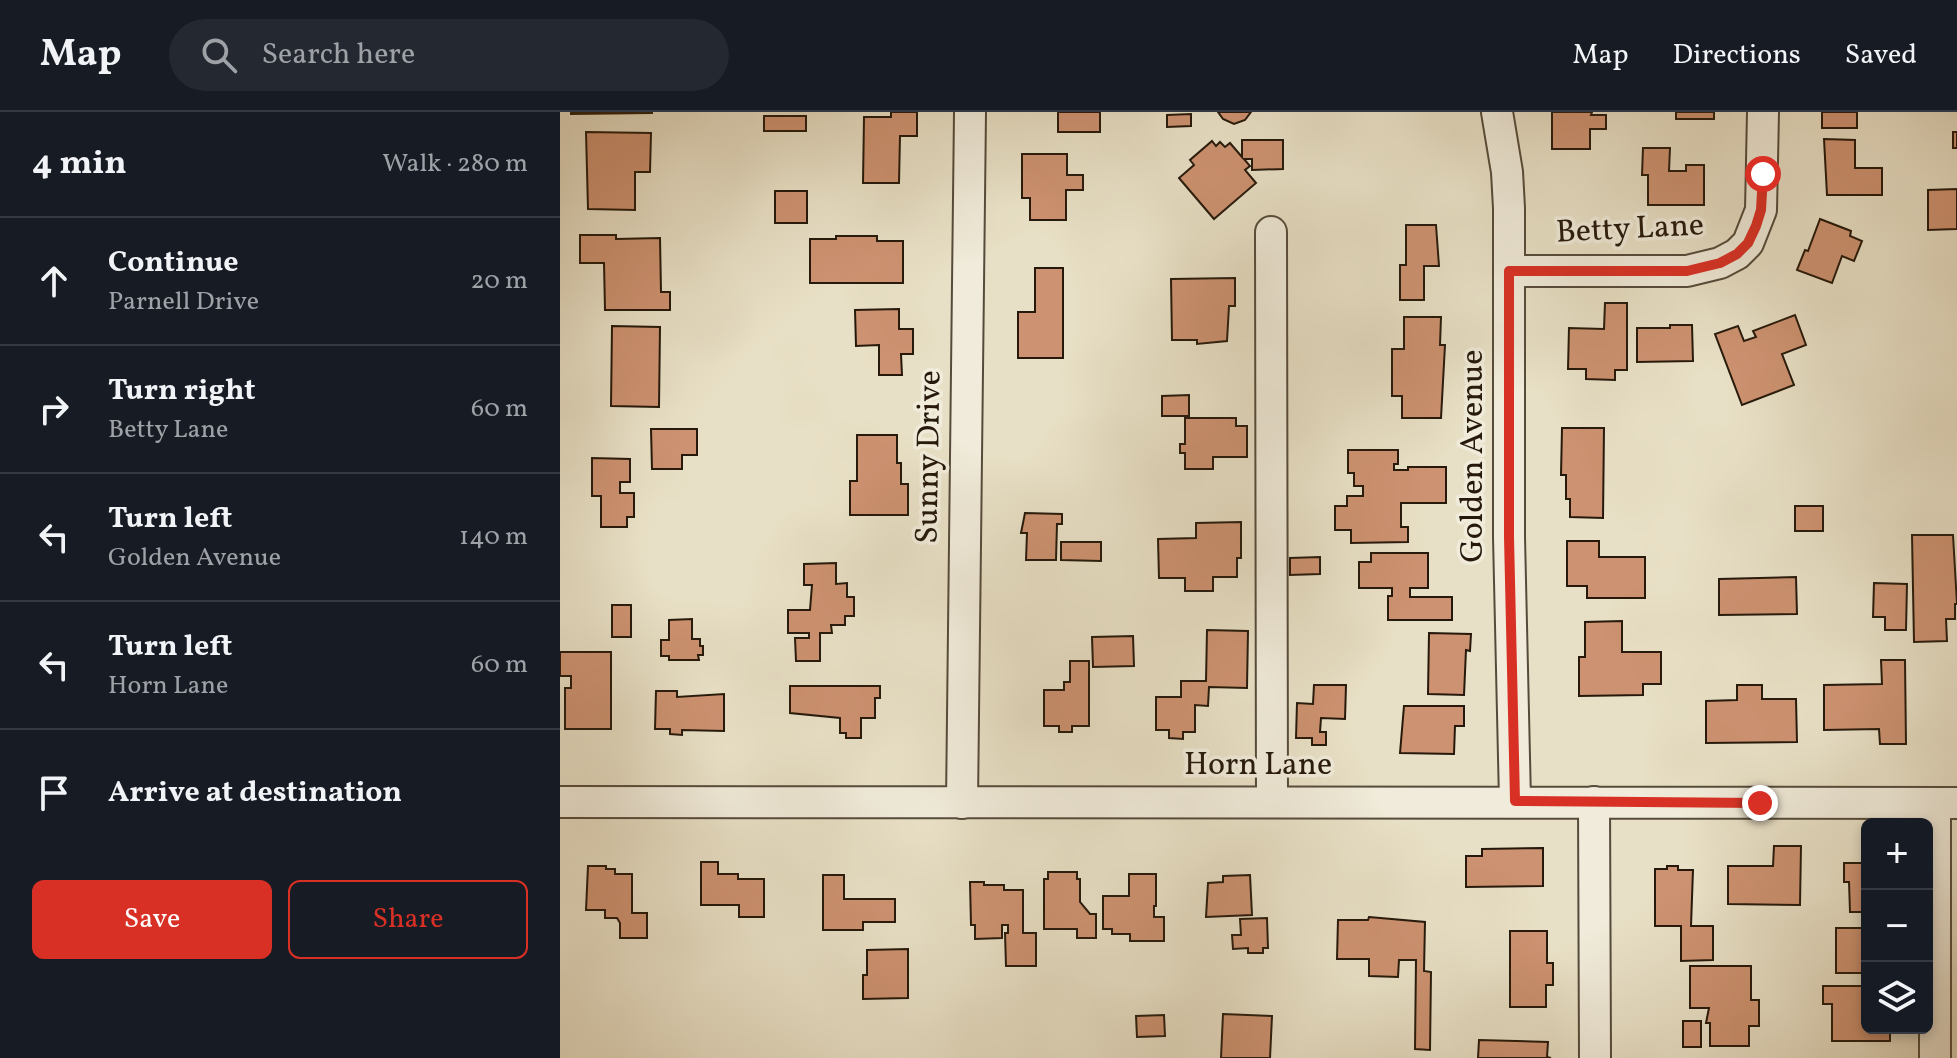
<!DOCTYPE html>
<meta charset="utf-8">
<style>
body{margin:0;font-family:Vollkorn,serif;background:#242831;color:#f1f3f6}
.controls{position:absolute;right:24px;bottom:24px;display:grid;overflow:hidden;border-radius:12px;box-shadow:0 4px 12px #0003}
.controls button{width:72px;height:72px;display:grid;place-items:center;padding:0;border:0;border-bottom:2px solid #363941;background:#171b24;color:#f1f3f6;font:40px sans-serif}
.stop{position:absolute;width:24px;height:24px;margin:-18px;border:6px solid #d93025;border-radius:50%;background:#fff}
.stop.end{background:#d93025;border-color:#fff;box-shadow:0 2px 8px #0008}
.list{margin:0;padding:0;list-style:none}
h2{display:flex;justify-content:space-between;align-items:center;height:104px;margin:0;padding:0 32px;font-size:34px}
h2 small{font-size:26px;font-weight:400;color:#9ea1a6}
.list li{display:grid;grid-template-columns:52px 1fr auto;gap:24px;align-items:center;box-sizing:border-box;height:128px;padding:0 32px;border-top:2px solid #363941}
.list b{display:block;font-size:30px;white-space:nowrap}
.list p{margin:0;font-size:26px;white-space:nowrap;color:#9ea1a6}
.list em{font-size:26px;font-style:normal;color:#9ea1a6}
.actions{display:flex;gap:16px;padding:24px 32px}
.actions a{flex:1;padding:18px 0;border:2px solid #d93025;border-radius:12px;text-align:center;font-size:28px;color:#d93025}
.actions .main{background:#d93025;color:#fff}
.icon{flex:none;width:44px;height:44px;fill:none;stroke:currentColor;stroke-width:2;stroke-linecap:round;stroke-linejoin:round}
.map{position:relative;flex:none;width:1397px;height:946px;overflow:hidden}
header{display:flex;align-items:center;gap:48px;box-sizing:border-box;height:112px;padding:0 40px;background:#171b24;border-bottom:2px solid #363941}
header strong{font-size:38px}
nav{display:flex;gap:44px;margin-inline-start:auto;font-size:28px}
.search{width:560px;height:72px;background:#242831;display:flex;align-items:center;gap:20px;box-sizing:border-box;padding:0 28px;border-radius:44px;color:#9ea1a6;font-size:30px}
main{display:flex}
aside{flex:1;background:#171b24}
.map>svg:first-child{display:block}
.building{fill:#cd9271;stroke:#26190b;stroke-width:2}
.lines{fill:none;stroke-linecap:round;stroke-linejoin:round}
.minor-casing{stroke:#564b3a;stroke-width:34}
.minor{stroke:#f0ebda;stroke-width:30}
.route{stroke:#d93025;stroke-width:10}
.labels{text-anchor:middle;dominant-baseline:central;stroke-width:7;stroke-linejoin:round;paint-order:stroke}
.street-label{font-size:32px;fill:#26190b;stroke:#f0ebda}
</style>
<header>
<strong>Map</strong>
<div class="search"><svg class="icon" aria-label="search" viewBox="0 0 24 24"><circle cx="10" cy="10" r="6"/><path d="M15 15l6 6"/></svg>Search here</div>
<nav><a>Map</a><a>Directions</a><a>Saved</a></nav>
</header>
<main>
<aside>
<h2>4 min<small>Walk · 280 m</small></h2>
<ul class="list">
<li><svg class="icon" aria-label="ahead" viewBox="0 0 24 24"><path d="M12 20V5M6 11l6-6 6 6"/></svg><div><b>Continue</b><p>Parnell Drive</p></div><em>20 m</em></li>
<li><svg class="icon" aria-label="right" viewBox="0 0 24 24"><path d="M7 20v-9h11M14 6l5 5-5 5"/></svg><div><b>Turn right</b><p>Betty Lane</p></div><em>60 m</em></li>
<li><svg class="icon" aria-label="left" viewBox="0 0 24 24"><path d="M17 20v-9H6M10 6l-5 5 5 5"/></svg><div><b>Turn left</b><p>Golden Avenue</p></div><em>140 m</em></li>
<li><svg class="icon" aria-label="left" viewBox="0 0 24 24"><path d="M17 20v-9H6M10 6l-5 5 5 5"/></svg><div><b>Turn left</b><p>Horn Lane</p></div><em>60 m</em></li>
<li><svg class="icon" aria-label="arrive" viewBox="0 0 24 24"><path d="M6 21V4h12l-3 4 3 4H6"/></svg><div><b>Arrive at destination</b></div></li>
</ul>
<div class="actions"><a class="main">Save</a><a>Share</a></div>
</aside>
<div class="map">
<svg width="1397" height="946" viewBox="0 0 1397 946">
<rect width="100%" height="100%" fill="#e8e0c6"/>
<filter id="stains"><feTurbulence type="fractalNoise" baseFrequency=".0025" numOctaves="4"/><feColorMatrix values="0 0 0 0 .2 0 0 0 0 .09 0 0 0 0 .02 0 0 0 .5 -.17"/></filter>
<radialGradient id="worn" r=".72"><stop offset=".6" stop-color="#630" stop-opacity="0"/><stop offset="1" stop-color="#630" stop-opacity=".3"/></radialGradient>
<!-- building -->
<g class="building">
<path d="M11 0H92V1L11 2Z"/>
<path d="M331 0H357V24H340L339 71H303L304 5H331Z"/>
<rect x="498" y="0" width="42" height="20"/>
<path d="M658 0H691L685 8 674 12 663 7Z"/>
<path d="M992 0H1032L1031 3H1046V17H1030V37H992Z"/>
<rect x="1116" y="0" width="38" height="7"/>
<rect x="1262" y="0" width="35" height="16"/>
<path d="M631 2V14L607 15V3Z"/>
<rect x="204" y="4" width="42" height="15"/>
<path d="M26 20 91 21 90 60H75V98L28 97Z"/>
<rect x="1393" y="20" width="4" height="16"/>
<path d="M1264 27 1295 28V56H1322V83H1267Z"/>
<path d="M682 28H723V57L692 58V47H684L690 54 685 58 696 71 654 107 619 66 634 53 630 48 652 29 656 34 660 30 665 35 670 31 682 45Z"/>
<path d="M1083 36H1110L1109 59H1126V53H1144V93H1088V63H1082Z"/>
<path d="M462 42H507V63H523V78H506V108H470V86H462Z"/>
<path d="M1397 77V117L1368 118V78Z"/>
<rect x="215" y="79" width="32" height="32"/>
<path d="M1260 107 1291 119 1290 124 1302 129 1294 149 1282 144 1272 171 1237 158 1245 138 1248 139Z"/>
<path d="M846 113H876L879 154H864V188H840V153H846Z"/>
<path d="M20 123H56V127L100 126 101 180H110V198H45L44 151H20Z"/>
<path d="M276 124H317V129H343V171H250V127H276Z"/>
<path d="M475 156H503V246H458V200H475Z"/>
<path d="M675 166V194H669L667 229 637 232V228H612L611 167Z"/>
<path d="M1045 191H1067V258H1055V268L1026 267V257H1008L1009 216 1044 217Z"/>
<path d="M339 197V217H353V242H341L342 263H319V233L296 234 295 198Z"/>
<path d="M1235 203 1246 233 1222 242 1234 273 1182 293 1155 222 1178 214 1184 229 1196 225 1193 219Z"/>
<path d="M844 205H881L880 233H885L881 306H842V284H832V237H844Z"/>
<path d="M1110 213H1132L1133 249 1077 250V216H1110Z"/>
<path d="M52 214 100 215 99 295 51 294Z"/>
<path d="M629 283V304H602V284Z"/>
<path d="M625 306H676V314H687V345H653V357H625V341H620V332H625Z"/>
<path d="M1002 316H1044L1043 406 1010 405V387H1006V363H1001Z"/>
<path d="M91 317H137V343H122V357H92Z"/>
<path d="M297 323H337V351H341V372H348V403H290V369H297Z"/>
<path d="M788 338H838V352H834V358H848V355H886V391H841V415H848V430L791 431V418H775V394H787V384H803V374H794V361H788Z"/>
<path d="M32 346 70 347V370H60V381H74V405H67V415H41V384H32Z"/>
<rect x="1235" y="394" width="28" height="25"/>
<path d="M465 401 502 402V412H497L496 448H466L467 421H461Z"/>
<path d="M681 410V446H677V465H653V479H625V466H599L598 427 636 426V411Z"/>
<path d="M1352 423H1393L1397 492H1395V507H1386L1387 529 1354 530Z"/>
<path d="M1007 429H1039V445H1085V486H1027V474H1007Z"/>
<path d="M501 430H541V449L501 448Z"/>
<path d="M811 441H868V476H850V485H892V508H828V484H832V476H799V450H811Z"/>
<path d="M760 445V462L730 463V446Z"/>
<path d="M276 451V472L287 471V485H294V504H285V513H271L272 521H260V549H236L235 526H249V521H228V498H250L252 473H244V452Z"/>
<path d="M1236 465 1237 502 1159 503V467Z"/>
<path d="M1314 471 1347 472 1346 518H1325V505H1313Z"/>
<rect x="52" y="493" width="19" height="32"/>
<path d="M132 507V527H140V534H143V543H138L139 548H109V544H101V528H109V508Z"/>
<path d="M1062 509V540H1101V572H1083V583L1019 584V545H1025V510Z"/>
<path d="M647 518 688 519 687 576 649 575 648 594 635 593V620H623V627L609 626V618H596V585H621V569H646Z"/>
<path d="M869 521 911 522 910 539 906 538 904 583 868 582Z"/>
<path d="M573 524 574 554 533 555 532 525Z"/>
<path d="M0 540H51V617H5V576H11V564H0Z"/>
<path d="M1321 548H1345L1346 632H1320L1319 617 1264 618V573L1322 572Z"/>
<path d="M510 549H529V614H512V620H499V614H484V578H504V570H510Z"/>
<path d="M754 573H786L785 607 761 606 760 620H766V633H752V626H736L737 591 753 592Z"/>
<path d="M1177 573H1202V587H1236L1237 630 1146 631V589L1177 588Z"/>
<path d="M230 574H320V586H315V606H301V626H286V621H280V606L230 601Z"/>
<path d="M96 579H117V585L164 582V619L122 618V623L110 622V617H95Z"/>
<path d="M844 594H904V614H895L894 642 840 641Z"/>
<path d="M1214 734H1241L1240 793 1168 792V754H1213Z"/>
<path d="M983 736V774L906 775V744H922V737Z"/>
<path d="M141 750H158V762H178V767H204V805H179V793H141Z"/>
<path d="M1284 751H1305V757H1307V800H1290L1289 770H1284Z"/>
<path d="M28 754H46V757H55V762H72V801H87V826H60V811L57 806H45V798H26Z"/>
<path d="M1107 754H1118V758H1133L1131 814H1153V848L1121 849V814H1095V757H1107Z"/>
<path d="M488 760H517V767H520V790L530 802H536V826H517V817H484V767H488Z"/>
<path d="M569 762H596V794H594V805H604V829H570V822H552V817H543V784H569Z"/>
<path d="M263 763H284V787H335V810H303V818H263Z"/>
<path d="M690 763 692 803 646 805 648 771 663 770V764Z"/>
<path d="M410 770H424V773H444V778H463V821H476V854H446L445 821H448V813H442V826L415 827V813H411Z"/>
<path d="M809 805 865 810 864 859 871 860 870 938 855 937 856 848H839L838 865 809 864V847H777L778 808H808Z"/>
<path d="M707 806 708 836H703V841H688V836L673 837 672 823H681L680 807Z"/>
<rect x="1276" y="816" width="31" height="45"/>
<path d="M950 819H987V851H993V873H986V895H950Z"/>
<path d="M348 837V886L303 887V863H307V838Z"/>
<path d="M1130 854H1191V888H1199V914H1189V934H1150V911H1146L1149 896H1130Z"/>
<path d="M1263 874H1307V916H1330V929H1272V892H1263Z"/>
<path d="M663 902 712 904 710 946H661Z"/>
<path d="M604 903 605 924 577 925 576 904Z"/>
<rect x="1123" y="909" width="18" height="26"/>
<path d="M919 928 988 930 987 945 991 946H918Z"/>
</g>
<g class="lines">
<defs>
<g id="minor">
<path d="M937 0 947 60 949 96V425L955 689"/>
<path d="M711 120 712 690"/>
<path d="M949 159H1127L1160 151 1177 142 1188 131 1201 98 1203 0"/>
<path d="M0 690 1397 691"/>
<path d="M1034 690 1035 946"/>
<path d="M402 691 410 0"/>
<path d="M1375 946V691"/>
</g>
</defs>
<!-- minor casing -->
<use href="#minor" class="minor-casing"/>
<!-- minor -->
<use href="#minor" class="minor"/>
</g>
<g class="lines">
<!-- route -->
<path class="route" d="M1200 691 955 689 949 425V159H1127L1160 151 1177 142 1188 131 1196 114 1201 98 1203 62"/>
</g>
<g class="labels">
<!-- street labels -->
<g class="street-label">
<text transform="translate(1070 118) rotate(-3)">Betty Lane</text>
<text transform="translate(914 344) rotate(-90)">Golden Avenue</text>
<text transform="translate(370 345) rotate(-89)">Sunny Drive</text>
<text x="698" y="654">Horn Lane</text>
</g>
</g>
<rect width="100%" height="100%" filter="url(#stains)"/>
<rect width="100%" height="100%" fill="url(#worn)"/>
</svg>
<div class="controls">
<button>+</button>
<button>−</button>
<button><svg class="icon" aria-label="layers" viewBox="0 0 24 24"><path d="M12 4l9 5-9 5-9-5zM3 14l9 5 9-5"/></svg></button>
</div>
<div class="stop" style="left:1203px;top:62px"></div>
<div class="stop end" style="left:1200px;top:691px"></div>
</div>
</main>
